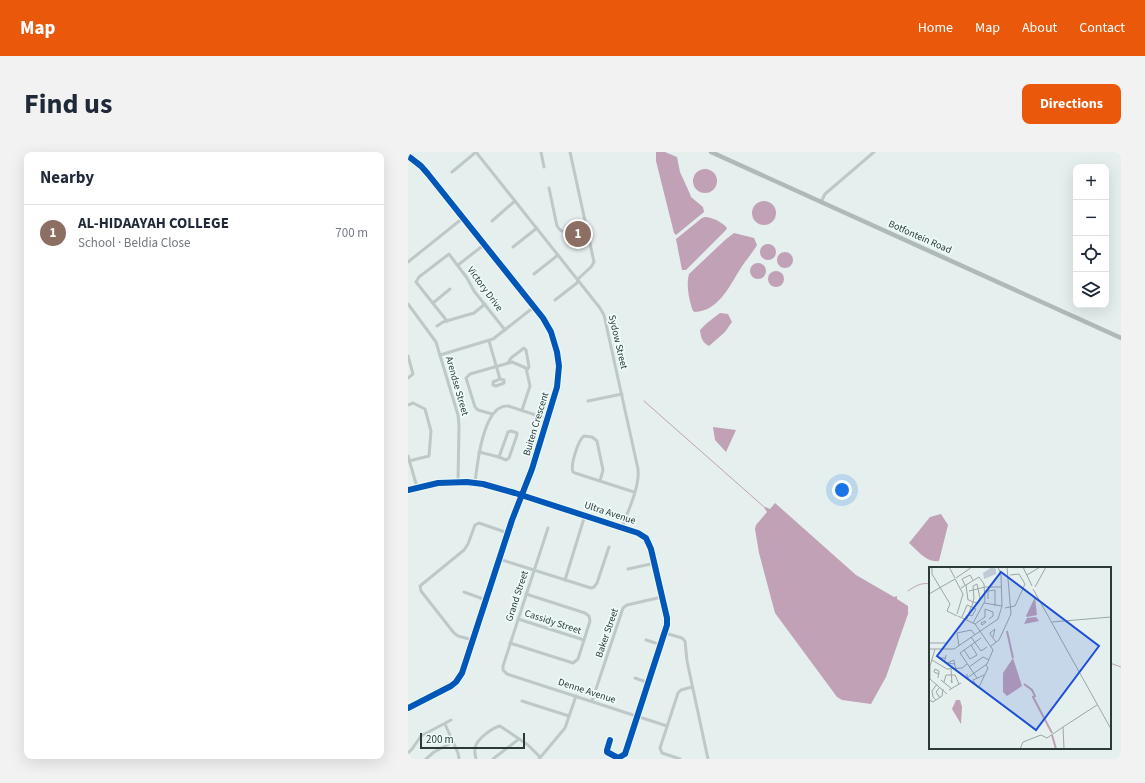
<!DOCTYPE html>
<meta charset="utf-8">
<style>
body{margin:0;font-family:"Source Sans 3",sans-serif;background:#f2f2f3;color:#1f2937}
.controls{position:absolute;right:12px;top:12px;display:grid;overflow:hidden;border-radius:8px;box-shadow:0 4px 16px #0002}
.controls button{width:36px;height:36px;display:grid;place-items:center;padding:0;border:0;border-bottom:1px solid #e0e1e3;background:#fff;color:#1f2937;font:20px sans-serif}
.scale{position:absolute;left:12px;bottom:10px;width:105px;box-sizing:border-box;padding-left:4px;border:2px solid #2b3a36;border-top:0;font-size:11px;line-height:14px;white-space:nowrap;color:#2b3a36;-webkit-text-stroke:3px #eefbfa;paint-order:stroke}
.you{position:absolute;left:434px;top:338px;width:14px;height:14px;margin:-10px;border:3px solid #fff;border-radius:50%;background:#1a73e8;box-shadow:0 0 0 6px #1a73e833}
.badge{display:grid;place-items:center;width:26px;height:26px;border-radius:50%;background:#ea580c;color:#fff;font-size:13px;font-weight:700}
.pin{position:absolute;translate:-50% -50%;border:2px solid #fff;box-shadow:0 1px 4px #0006}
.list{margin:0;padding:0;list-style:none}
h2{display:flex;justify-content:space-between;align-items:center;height:52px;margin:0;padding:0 16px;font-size:17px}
h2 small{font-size:13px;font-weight:400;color:#747a83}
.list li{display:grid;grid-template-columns:26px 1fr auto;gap:12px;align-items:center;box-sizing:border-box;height:56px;padding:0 16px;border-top:1px solid #e0e1e3}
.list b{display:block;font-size:15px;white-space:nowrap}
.list p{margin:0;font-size:13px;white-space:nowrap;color:#747a83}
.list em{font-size:13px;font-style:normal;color:#747a83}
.icon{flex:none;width:22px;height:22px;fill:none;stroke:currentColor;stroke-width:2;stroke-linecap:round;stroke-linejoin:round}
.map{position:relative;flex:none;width:713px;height:607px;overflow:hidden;border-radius:8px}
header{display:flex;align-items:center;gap:24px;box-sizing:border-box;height:56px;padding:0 20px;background:#ea580c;color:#fff}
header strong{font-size:19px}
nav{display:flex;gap:22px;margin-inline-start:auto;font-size:14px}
.intro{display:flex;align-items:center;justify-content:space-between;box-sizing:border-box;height:96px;padding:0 24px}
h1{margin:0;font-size:28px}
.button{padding:10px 18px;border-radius:8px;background:#ea580c;color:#fff;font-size:14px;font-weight:700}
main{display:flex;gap:24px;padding:0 24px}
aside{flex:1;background:#fff;border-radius:8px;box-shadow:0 4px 16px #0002}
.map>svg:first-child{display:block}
.water{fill:#c1a1b5}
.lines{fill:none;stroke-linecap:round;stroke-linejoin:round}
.stream{stroke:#c1a1b5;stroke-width:1}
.street{stroke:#bec9c7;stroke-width:3}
.secondary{stroke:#aeb9b8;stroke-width:4.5}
.cycleway-casing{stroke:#eefbfa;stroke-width:8}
.cycleway{stroke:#0057b8;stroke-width:6}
.labels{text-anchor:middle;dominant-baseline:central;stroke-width:3.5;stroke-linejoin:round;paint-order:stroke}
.street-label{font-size:10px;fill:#2b3a36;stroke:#eefbfa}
.inset-river{fill:none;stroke:#c1a1b5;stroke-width:2}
.inset-road{fill:none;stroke:#9ba7a4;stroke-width:1}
.view{fill:#1d4ed8;fill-opacity:0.15;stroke:#1d4ed8;stroke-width:2}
.inset-edge{fill:none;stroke:#2b3a36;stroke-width:2}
</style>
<header>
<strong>Map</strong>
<nav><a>Home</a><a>Map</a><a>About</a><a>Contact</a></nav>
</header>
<div class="intro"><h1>Find us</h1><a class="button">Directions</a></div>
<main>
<aside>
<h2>Nearby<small></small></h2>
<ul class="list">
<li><span class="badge" style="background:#8d6e63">1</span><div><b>AL-HIDAAYAH COLLEGE</b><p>School · Beldia Close</p></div><em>700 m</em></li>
</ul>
</aside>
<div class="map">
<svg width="713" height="607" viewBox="0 0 713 607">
<rect width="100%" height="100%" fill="#e5efee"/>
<!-- water -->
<g class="water">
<path d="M248 0H257L269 5 272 20 282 42 283 45 295 55 296 60 268 83 266 81 248 9Z"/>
<circle cx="297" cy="29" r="12"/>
<circle cx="356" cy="61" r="12"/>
<path d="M297 65C304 65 314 70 319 76L318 78 278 118H274L268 87 294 66Z"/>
<path d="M326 81 346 86 349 93C344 102 336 110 331 119 321 135 310 159 287 160L285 159C281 148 278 133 281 122L317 88Z"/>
<circle cx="360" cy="100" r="8"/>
<circle cx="377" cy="108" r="8"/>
<circle cx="350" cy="119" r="8"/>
<circle cx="368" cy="127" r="8"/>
<path d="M312 161 320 162 324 170 317 180 301 194C294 190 293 186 292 178L299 171Z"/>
<path d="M305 275 328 278 318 300 307 288Z"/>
<path d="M367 351 448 423 486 445 489 444V447L500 454V462L478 525 463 552 434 548 429 545 367 461 351 401 347 377 348 373 359 360 355 354 362 357Z"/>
<path d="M533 362 540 373 531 409C519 411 510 399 501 391L522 365Z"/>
</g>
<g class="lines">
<!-- stream -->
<g class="stream">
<path d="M236 249 355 354"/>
<path d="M500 439C507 434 514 430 522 432"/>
<path d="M702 511 713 515"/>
</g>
<!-- street -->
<g class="street">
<path d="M68 0 192 156 196 163 230 317C232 335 220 358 214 376"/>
<path d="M133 0 136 15"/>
<path d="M44 20 68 0"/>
<path d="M141 36 149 74C151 76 151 78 154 79 158 81 173 75 178 74"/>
<path d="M413 50 417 42 466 0"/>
<path d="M84 69 107 49"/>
<path d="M105 95 129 76"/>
<path d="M0 110 55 66"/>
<path d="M50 113 77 92"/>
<path d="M126 122 150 103"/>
<path d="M147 148 169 131 171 126 183 115 186 110 162 0"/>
<path d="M25 151 42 137"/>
<path d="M0 152 28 190 50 263 51 273 50 330"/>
<path d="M39 169 8 130 11 125 41 102 59 126 66 139 97 178"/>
<path d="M29 174 35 170 66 161 77 152"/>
<path d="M81 189 92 227 85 230V233L88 234 96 231V228L92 227"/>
<path d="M32 203 85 187 126 155"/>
<path d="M0 204 5 222 0 226"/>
<path d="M100 211 103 206 116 196 118 198 121 215 119 218"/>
<path d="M180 249 214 242"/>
<path d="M0 253 5 251 17 257 23 279 21 304 1 309"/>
<path d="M84 262 70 258 67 255 58 226 62 222 104 210 118 216 122 234 114 258"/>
<path d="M103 279 109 281V283L101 306 98 308 91 305 100 280Z"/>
<path d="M71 300 91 305"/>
<path d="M0 304 9 335"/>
<path d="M192 329 195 318 189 289 184 285 176 284C170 288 162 314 165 320L167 321 226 340"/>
<path d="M67 331C69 313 75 252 100 254L140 267"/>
<path d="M114 343 230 381 238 386 243 394 259 466V473L217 602 210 606 199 600V598L202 588"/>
<path d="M140 376 95 514V518L99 522 259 574"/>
<path d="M91 407 183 436 186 435 189 431 201 395"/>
<path d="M220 417 247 411"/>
<path d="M157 428 177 363"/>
<path d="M56 440 78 448"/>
<path d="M110 467 176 488"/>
<path d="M257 481 274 486 277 489 279 509 300 607"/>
<path d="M65 488 50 484 46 481 13 439 12 434 56 398 60 392 67 373 71 371 100 381"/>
<path d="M238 488 254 493"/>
<path d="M102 491 165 511 170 507 182 469 181 464 177 461 118 442"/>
<path d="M227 526 241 531"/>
<path d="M114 549 161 564"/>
<path d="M184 549 215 456 219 453 254 445"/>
<path d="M37 572 50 601 51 607"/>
<path d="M0 601 4 597 13 584 43 568"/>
<path d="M18 607 26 600 45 590"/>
<path d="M68 607C67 603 66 597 68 593 71 586 84 576 92 574L120 593 132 605"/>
<path d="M85 607 111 587"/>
<path d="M131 607 157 576 168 544"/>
<path d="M272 607 254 601 252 596 270 541 273 538 284 535"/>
</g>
<!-- secondary -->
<g class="secondary">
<path d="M303 0 713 186"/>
<path d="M0 4 13 14 20 22 135 166 143 180 149 200 151 214 149 235 124 317 104 368 54 521 48 530 43 534 0 556"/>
<path d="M0 338C41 327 73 330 114 343"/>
</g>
<defs>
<g id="cycleway">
<path d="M0 4 13 14 20 22 135 166 143 180 149 200 151 214 149 235 124 317 104 368 54 521 48 530 43 534 0 556"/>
<path d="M0 338 30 331 59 330 75 332 107 341 230 381 238 386 243 397 259 466V473L217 602 210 606 199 600V598L202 588"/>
</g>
</defs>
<!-- cycleway casing -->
<use href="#cycleway" class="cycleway-casing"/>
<!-- cycleway -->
<use href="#cycleway" class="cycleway"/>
</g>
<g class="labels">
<!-- street labels -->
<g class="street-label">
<text transform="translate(512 85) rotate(24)">Botfontein Road</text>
<text transform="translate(77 137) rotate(54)">Victory Drive</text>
<text transform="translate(210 190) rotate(77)">Sydow Street</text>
<text transform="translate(49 234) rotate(74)">Arendse Street</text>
<text transform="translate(128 272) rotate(-73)">Buiten Crescent</text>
<text transform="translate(202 361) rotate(18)">Ultra Avenue</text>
<text transform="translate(109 444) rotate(-72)">Grand Street</text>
<text transform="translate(145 470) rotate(18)">Cassidy Street</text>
<text transform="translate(199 481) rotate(-71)">Baker Street</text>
<text transform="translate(179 539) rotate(18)">Denne Avenue</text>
</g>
</g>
<!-- overview -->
<g transform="translate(521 415)">
<rect width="182" height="182" fill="#e5efee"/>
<path d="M63 0 67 2V7L55 12 54 6Z" fill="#c0c9d6"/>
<path d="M106 30 108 48 98 50 97 49ZM107 50 110 54 95 57 98 51ZM84 91 93 119 78 129 74 125V106ZM27 133H31L33 140 32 157 23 142Z" fill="#c1a1b5"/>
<path class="inset-river" d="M78 64 84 91M95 117 103 123 106 129 104 130 123 166M123 168 127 182"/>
<path class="inset-road" d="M3 0V7L21 37 18 44 28 49M20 0 26 11M94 0 103 19M98 8 111 0M27 11 43 0M26 12 34 27 28 47M36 18 33 12 41 8 44 13M37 18 39 33H40L44 35 48 36H49L51 31 48 17 44 19 45 31 43 39 42 40 38 52M56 20H72M106 20 117 0M32 21 50 10 55 17 56 34 44 56M104 22 182 162M40 24 56 20M0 27 26 12M59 32V24L66 23V39M55 36 73 39M76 41 86 39 96 17 90 7 81 8M29 49 46 57 64 83 58 97 38 111V107M33 50 38 38 47 42 43 49 40 48M56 50V42L64 45V49L60 52M56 54 57 55 53 58 52 56ZM123 55 182 50M46 57 56 50M42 70 52 84 58 80M64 70 66 62 61 66V67L67 75M0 76H17M30 79 28 66 42 63 46 68M62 79 70 73 82 47 78 0M0 82H25L69 52 73 39 72 8 69 0M6 82 1 99V112L18 127M35 83 41 92 48 88 42 78M16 91H10L15 94 16 93 17 88M3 93 18 102 33 101 38 97M26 97 18 96 25 93V94L26 99 27 102M40 100 54 90 60 93M55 108 44 113 48 120H50L59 101 57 98M9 111 10 105V104L6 102 5 105 10 107M48 111 31 86 52 71M12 113 23 122M22 113 23 116 22 102M15 115 17 108H26L30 117M20 123 32 116M11 131 7 125 11 120M0 133 4 135 13 129 14 122M7 133 4 130 3 124 8 117M91 182 94 175 112 168 118 171 134 160M135 182 134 160 168 138"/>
<path class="view" d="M72 5 170 79 107 163 8 89Z"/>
<rect width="182" height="182" class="inset-edge"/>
</g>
</svg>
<div class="controls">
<button>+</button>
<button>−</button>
<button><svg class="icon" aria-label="locate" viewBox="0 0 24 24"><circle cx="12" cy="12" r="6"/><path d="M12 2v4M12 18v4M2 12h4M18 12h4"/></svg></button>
<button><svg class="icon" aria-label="layers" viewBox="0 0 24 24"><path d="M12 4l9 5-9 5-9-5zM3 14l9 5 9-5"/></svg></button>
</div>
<div class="scale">200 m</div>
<div class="you"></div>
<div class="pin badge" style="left:170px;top:82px;background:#8d6e63">1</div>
</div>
</main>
